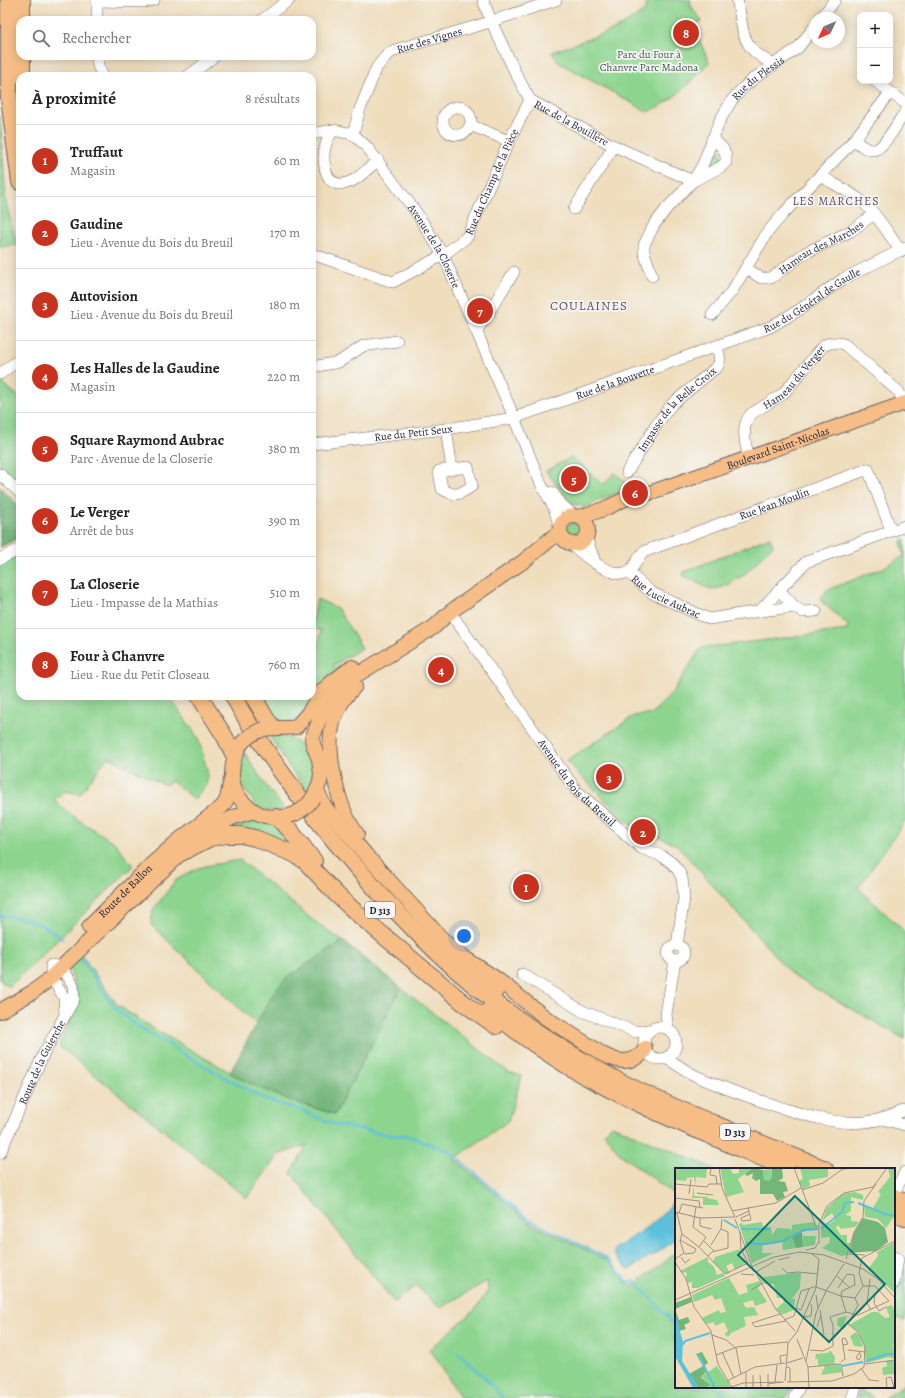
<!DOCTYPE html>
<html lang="fr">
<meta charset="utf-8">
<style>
body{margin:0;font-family:Alegreya,serif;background:#f2f2f2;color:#222}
.controls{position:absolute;right:12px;top:12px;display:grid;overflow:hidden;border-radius:8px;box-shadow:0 2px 10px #0003}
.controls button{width:36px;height:36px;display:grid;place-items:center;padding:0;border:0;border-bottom:1px solid #e0e0e0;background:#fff;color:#222;font:20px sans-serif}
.compass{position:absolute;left:809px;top:12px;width:36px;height:36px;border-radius:50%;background:#fff;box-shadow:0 2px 10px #0003;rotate:226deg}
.you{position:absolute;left:464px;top:936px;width:14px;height:14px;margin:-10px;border:3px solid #fff;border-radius:50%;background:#1a73e8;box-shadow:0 0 0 6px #1a73e833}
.badge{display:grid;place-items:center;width:26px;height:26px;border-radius:50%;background:#c8321e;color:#fff;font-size:13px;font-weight:700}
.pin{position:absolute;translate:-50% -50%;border:2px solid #fff;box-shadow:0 1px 4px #0006}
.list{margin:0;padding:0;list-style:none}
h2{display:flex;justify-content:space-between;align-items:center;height:52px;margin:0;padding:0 16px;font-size:17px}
h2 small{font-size:13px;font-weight:400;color:#767676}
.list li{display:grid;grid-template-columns:26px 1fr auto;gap:12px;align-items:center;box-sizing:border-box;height:72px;padding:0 16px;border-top:1px solid #e0e0e0}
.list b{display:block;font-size:15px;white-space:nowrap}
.list p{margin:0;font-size:13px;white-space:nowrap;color:#767676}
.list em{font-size:13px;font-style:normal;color:#767676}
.icon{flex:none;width:22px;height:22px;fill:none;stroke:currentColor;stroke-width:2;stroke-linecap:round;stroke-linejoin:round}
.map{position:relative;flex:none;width:905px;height:1398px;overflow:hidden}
.search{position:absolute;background:#fff;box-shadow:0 2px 10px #0003;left:16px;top:16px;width:300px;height:44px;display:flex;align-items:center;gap:10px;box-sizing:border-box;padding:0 14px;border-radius:12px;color:#767676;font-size:15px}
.panel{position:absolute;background:#fff;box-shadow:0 2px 10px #0003;left:16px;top:72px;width:300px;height:628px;border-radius:12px}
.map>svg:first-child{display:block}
.green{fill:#8dd48f;stroke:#587b65}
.forest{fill:#72b67a;stroke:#4a6c5a}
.water{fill:#5dc1db;stroke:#40728b}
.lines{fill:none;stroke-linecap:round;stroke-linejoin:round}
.stream{stroke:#5dc1db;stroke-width:2.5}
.minor-casing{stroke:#6a6368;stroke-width:12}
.major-casing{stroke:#6a6368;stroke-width:16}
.highway-casing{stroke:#6a6368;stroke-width:18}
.minor{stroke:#fff;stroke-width:11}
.major{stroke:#f6be86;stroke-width:14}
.highway{stroke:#f6be86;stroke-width:16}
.major-bridge-casing{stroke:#6a6368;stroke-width:16;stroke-linecap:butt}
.major-bridge{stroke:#f6be86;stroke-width:14}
.labels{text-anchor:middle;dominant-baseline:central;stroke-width:3.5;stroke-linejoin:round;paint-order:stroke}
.shield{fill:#f6f6f2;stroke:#626272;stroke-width:1}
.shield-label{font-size:10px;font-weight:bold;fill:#22223b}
.street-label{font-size:11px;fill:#22223b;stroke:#f6f6f2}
.park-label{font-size:11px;fill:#425754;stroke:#f6f6f2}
.neighbourhood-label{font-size:12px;letter-spacing:1px;fill:#5f4b64;stroke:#f6f6f2}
.quarter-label{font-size:13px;letter-spacing:1px;fill:#5f4b64;stroke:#f6f6f2}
.inset-river{fill:none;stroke:#5dc1db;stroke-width:2}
.inset-road{fill:none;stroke:#9d9288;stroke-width:1}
.view{fill:#0f766e;fill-opacity:0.15;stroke:#0f766e;stroke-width:2}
.inset-edge{fill:none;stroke:#22223b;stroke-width:2}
</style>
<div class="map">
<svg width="905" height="1398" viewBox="0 0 905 1398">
<rect width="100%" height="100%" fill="#f6f6f2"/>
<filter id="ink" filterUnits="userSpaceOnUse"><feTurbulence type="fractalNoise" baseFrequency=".025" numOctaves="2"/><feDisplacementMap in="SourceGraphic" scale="8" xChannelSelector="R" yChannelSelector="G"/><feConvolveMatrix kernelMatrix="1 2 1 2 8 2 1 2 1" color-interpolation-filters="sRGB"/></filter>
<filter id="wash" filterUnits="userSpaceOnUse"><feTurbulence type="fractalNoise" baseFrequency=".012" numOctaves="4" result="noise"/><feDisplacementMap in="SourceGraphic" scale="16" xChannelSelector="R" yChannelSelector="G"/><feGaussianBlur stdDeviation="0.9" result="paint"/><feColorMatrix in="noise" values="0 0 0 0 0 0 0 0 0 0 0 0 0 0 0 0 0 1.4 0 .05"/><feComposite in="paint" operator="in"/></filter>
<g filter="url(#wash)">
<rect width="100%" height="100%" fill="#efddbc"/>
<!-- green -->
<g class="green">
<path d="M647 0H691L690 5 702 21 693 26 709 62C688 84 676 100 648 112L558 62 552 52 616 29 645 11Z"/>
<path d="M0 116 6 203 17 245 0 247Z"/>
<path d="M716 151H719L723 158 716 164 712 163 710 159 712 152Z"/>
<path d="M0 381 20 398V484L0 466Z"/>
<path d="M572 457 603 485 614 473 632 486 585 507 573 504 566 497 546 471Z"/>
<circle cx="573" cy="530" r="7"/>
<path d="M770 537 773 546 745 574 727 586 711 590 683 575 684 572Z"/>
<path d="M905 539V706L901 713 905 716V821L858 888 905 932V1039L793 976 677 845 630 825 566 761 634 716 651 714 669 697 701 648 847 630 848 625 820 600 827 590 883 568 904 556 901 542Z"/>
<path d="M20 554V696H169L198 738 207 770 208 776 206 785 194 799 172 781 165 785 108 757 80 794 64 791 54 800 77 819 115 843 133 866 9 987 0 980V563Z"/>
<path d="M317 599 337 608 362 648 332 666 334 668 339 665 340 668 304 719 273 727 253 696H312V662L317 655 321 630 312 629Z"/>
<path d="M269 735 282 736 296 741 313 765V777L309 793 287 764Z"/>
<path d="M244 752 264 783 285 810 272 811 257 807C241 783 232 781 244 752Z"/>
<path d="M247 816 274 823 285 830 292 846 230 828V826Z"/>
<path d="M240 860 314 921 343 941 286 978 278 987 256 1024 151 925 153 910 176 880 198 868 211 865Z"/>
<path d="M81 954 117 1005 154 1029 253 1085 335 1114 401 988 508 1072 522 1076 508 1121 454 1159 531 1224 605 1259 632 1286 661 1265 676 1252V1387H792L786 1398H461L430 1349 475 1310 488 1291 487 1281 440 1308 416 1286 394 1302 291 1173 307 1145 278 1155 247 1198 59 1046 78 999 70 969 72 963Z"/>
<path d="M612 1125 712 1168 715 1169H676V1196L620 1154 604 1133Z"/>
<path d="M905 1269V1321L894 1317V1303L899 1273Z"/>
<path d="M905 1384V1398H884Z"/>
<path d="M860 1390 874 1398H857Z"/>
</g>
<!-- forest -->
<g class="forest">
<path d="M0 487 20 507V537L0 547Z"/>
<path d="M343 941 401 988 335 1114C298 1104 264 1092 230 1073L256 1024 278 986 286 978Z"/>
</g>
<!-- water -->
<path class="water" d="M674 1198 676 1200V1239L653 1256H650L629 1270 614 1255 615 1249C629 1239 670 1215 674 1198Z"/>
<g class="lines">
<!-- stream -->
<g class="stream">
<path d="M0 915C26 919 42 921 62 939"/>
<path d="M80 957 114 1007 130 1021 148 1032 199 1063 266 1100 301 1110 333 1124 394 1136 404 1135 449 1151 529 1220 605 1257 624 1277 625 1281 626 1283 632 1281H635L666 1315 676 1328"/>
<path d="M457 1352 483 1376 503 1398"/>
<path d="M719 1387 724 1398"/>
</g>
</g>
</g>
<g filter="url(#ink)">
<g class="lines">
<defs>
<g id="minor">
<path id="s1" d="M483 0 491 21 516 74 530 100 614 146 693 181"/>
<path d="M737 0C742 17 740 37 753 50 758 56 767 60 773 65"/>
<path d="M97 1 145 2 154 0"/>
<path d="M821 18 835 0"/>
<path d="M97 20V0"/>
<path d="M262 20 289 0"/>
<path d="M97 56 98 66 103 76"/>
<path d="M188 76 215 56"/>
<path d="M875 81 905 103"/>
<circle cx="457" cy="121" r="14"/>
<path d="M470 125 509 141"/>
<path d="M333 130C331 135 327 139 326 144 322 156 323 186 342 184 356 183 368 168 378 160"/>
<path id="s2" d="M312 134 333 130 353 134 367 147 416 212 443 255 510 408 541 484 554 508 560 527"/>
<path id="s3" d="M353 134 360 109 377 67 386 56 395 50 480 25 556 0"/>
<path d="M854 140C860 144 866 151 874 150 884 149 899 120 905 112"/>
<path d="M821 176C834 184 848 191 860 200 877 213 888 234 901 251"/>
<path d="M693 181 721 167 726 162C727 151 721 145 712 139"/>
<path d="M574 209 614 146"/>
<path id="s4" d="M312 254 393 282 443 255 467 237 509 141 530 100"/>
<path id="s5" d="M746 268 761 278H771L805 253 851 231 874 214"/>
<path id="s6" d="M652 276 644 252V245L654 225 667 208 693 181 698 173 703 164 720 120 732 100 744 87 753 79 798 48 815 26"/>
<path d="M712 315 732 291 767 233 783 214 854 140 890 93"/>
<path d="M475 329 480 326 514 272"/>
<path d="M312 367 339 362 363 346 397 341"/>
<path d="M0 374 20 359"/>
<path d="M446 429 452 469"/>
<path id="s7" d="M312 444 446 429 514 418 770 327 799 310 843 279 905 248"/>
<path id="s8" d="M748 457C746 443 740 426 751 414L783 394 823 346C830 342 836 342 844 344L899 392 904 404"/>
<path d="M468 467 472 486C459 495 456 497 442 489L439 471Z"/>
<path id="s9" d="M627 472 657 424 672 404 718 366C721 360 719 352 716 346"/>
<path d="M0 474 20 493"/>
<path d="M552 492 561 504 574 516"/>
<path d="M586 537 595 562"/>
<path id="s10" d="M572 545C585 556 600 569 616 573 620 574 625 573 629 573L652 593 709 619 760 611 779 590 806 562 905 526"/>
<path d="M0 559 20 549"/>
<path id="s11" d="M629 573 643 552 868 469 891 530"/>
<path d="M795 607 803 612 816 611"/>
<path d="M760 611 795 607 779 590"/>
<path id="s12" d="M450 612 576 790 641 848 662 856 672 863 678 870 682 878 684 898 677 945"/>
<circle cx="676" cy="953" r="8"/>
<path d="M522 974 582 1011 636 1032 649 1030"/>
<circle cx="660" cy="1043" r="16"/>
<path d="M668 1029 666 1014 675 961"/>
<path d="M665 1058C676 1063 685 1071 696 1076 723 1088 751 1098 779 1107 807 1116 836 1125 865 1122 879 1121 891 1116 903 1111"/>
<path d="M882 1119 905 1125"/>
<path id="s13" d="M0 1153 44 1053 74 999 73 985 62 967 51 965V977L64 997 65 1015"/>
<path d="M894 1193 905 1172"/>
<path d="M894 1257 898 1259 894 1283"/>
<path d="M794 1398 799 1387"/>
<path d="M852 1398 856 1387"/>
</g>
<g id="major">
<circle cx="574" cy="530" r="14"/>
<path id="s14" d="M580 517 604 509 627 498 652 492 905 403"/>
<path d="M355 686C344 697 337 708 333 723 325 753 338 809 357 834"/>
<path d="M264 729C275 727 286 729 296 727L309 712 322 691 332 682 352 667"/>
<path d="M240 746C229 765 228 789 246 805 252 810 258 814 265 816 272 817 280 817 287 817"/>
<path d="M317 791 325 807 367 856 443 940 460 955 497 979 546 1018 604 1055C620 1063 631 1064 644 1052L645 1048"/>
<path d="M313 798 320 782 321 773 319 759 314 747 312 739 320 718 334 695 344 684 357 675 434 627 450 612 524 561 559 532"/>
<path id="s15" d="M89 927 152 864 179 840 223 806 227 799 231 780"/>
<path d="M0 1011 31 993 46 982 181 853 214 827 234 817 254 811"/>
</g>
<g id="highway">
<path d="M9 0V98L20 182"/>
<path d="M22 20V0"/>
<path d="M22 76V56"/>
<path d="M199 696 225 737 234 755"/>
<path d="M233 696C262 749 298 797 336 843 384 901 436 957 496 1003 528 1027 562 1049 597 1069 634 1090 673 1107 713 1123 750 1139 788 1154 825 1169"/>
<path d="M253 696 267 720 273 727"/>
<path d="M276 817 290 830 314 861"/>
<path d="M181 853 210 838 227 835H241L255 838 294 854 305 861 337 895 359 915 465 1004 496 1026"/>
<path d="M460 955 496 990"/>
<path d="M489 1010C522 1036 557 1062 594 1081 657 1115 723 1141 788 1169"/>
<path d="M894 1197 905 1202"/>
<path d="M894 1213 905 1218"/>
</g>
</defs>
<!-- minor casing -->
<use href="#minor" class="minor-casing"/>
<!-- major casing -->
<use href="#major" class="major-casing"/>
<!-- highway casing -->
<use href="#highway" class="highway-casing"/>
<!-- minor -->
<use href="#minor" class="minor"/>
<!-- major -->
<use href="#major" class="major"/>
<!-- highway -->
<use href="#highway" class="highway"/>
<defs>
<g id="major-bridge">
<path d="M240 745C247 737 254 732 264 729"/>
<path d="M289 816C300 813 307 807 313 798"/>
</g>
</defs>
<!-- major-bridge casing -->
<use href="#major-bridge" class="major-bridge-casing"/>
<!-- major-bridge -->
<use href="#major-bridge" class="major-bridge"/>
</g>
</g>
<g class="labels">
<!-- shield labels -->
<g class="shield">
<rect x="365" y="902" width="30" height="16" rx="3"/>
<rect x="720" y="1124" width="30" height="16" rx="3"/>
</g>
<g class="shield-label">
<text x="380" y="910">D 313</text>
<text x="735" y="1132">D 313</text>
</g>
<!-- street labels -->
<g class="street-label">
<text stroke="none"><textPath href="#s3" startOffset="132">Rue des Vignes</textPath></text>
<text stroke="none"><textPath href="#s6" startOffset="238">Rue du Plessis</textPath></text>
<text stroke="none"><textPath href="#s1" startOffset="158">Rue de la Bouillère</textPath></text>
<text stroke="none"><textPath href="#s4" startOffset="233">Rue du Champ de la Pièce</textPath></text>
<text stroke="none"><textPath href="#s2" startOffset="181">Avenue de la Closerie</textPath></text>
<text stroke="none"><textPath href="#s5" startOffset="87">Hameau des Marches</textPath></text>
<text stroke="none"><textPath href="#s7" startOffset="525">Rue du Général de Gaulle</textPath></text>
<text stroke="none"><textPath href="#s8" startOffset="102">Hameau du Verger</textPath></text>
<text stroke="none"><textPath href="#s7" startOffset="311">Rue de la Bouvette</textPath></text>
<text stroke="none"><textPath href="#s9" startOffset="81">Impasse de la Belle Croix</textPath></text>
<text stroke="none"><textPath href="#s7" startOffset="102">Rue du Petit Seux</textPath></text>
<text stroke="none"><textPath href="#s14" startOffset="210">Boulevard Saint-Nicolas</textPath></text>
<text stroke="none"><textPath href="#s11" startOffset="165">Rue Jean Moulin</textPath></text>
<text stroke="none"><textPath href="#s10" startOffset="110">Rue Lucie Aubrac</textPath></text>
<text stroke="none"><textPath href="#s12" startOffset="213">Avenue du Bois du Breuil</textPath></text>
<text stroke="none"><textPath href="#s15" startOffset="51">Route de Ballon</textPath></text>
<text stroke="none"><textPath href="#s13" startOffset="100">Route de la Guierche</textPath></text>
</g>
<!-- park labels -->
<g class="park-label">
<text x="649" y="54">Parc du Four à<tspan x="649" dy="13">Chanvre Parc Madona</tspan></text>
</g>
<!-- neighbourhood labels -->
<g class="neighbourhood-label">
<text x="836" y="201">LES MARCHES</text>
</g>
<!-- quarter labels -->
<g class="quarter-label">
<text x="589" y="305">COULAINES</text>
</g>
</g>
<!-- overview -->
<g transform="translate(675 1168)">
<rect width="220" height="220" fill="#efddbc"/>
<path d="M2 0H32L31 10 21 9 20 17 19 9 12 10 11 13 0 12ZM45 0H55L58 6 64 5V1L78 0 63 11 69 24 51 29ZM125 0H153V9L134 12 135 18 128 21 124 13 128 11ZM213 0H220V47L211 60 203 51 190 49 189 38 198 40 206 26 203 24 215 9ZM95 1 97 9 94 13H89L88 2ZM19 18V28L31 29 33 27 32 30 42 32 44 37H28V30H17ZM180 24 188 27V32L176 29V43L170 47 176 48V53L184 54 180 59 166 61 163 57 161 60 166 67H172V75H176L172 87 166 88 147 80 154 75 155 69 146 70V55L155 56 160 52 157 45 147 53 152 40 167 26ZM87 54 88 58 96 59 97 67 102 60 116 61 117 64V57L139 54 143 61H134L118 68 121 80 108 82 107 73 88 76 87 85H99L77 95 64 56 67 55 68 57ZM128 68H141L140 77 128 79ZM220 74 219 104 220 125 193 101 203 88 202 84ZM65 81V89L72 94 60 102 57 95 51 98 55 105 51 106 38 94 40 89ZM33 89V94L39 99 42 107 48 105 50 108 23 120H17V114L13 115 10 109 12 107 11 104 7 105 5 103ZM118 105H126L125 120 117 131H120L119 142 106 147 101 141 109 134 108 130H102L99 116H89L84 110ZM54 110 64 127 73 124 71 117 85 113 87 116 83 120 92 134 80 138 78 132 68 135 71 140 79 139 83 147 69 149 71 158 56 165 53 169 49 166 53 163 49 154 40 158 39 154 32 156 27 150 44 142 45 145 51 144 46 130 40 132 37 127 19 134 17 127ZM217 137 220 145V177L216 179 220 178V191L214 189 191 195 189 177 184 164 174 157 197 144H203L210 150 215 149 211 139ZM172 148 169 156 171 159 168 161 162 157 163 150ZM181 164 184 167 188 179 179 178 175 168ZM155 182 160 189 159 195 162 196 143 198V191H140L141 186 153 185ZM211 193H220V206L208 207 207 200 212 198ZM165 197 167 204 146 207 150 198ZM42 198 52 213 56 220H31L35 218 27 208Z" fill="#8dd48f"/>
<path d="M78 0 88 2 89 12 94 13 97 9 96 0H107L108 10 103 13 110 14 113 23 108 24 110 29 102 33 98 26H85V11L81 13 77 10 78 5 72 8 70 6ZM188 50 203 54 210 60 213 74 201 83 174 85 179 65ZM127 64 128 79 121 80 117 68ZM16 129 17 134 0 141 4 152 13 149 15 154 9 157 11 161 4 163 0 146V135ZM27 184 33 195 29 198 32 203 26 209 35 217 31 220H24L14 206 28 198 21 186Z" fill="#72b67a"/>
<path d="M0 146 8 174 7 193 24 220H18L1 190Z" fill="#5dc1db"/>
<path class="inset-river" d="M183 35 210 46 220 48M49 52 62 60M66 61H94M146 61 167 44 170 35 179 34M70 75 91 76 108 73 129 62 143 61M8 177 10 173 35 165M23 186 40 220M191 193 212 186H220M167 198 188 194"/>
<path class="inset-road" d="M36 0 35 7 41 8 42 16M44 0 47 20 60 49M119 0 141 58 144 59M0 16 32 19 34 16H47M127 22 148 15 168 1 182 0M22 25 38 27M14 26 16 11M0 30 24 33 25 39M21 39 18 59 31 69 24 79M73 39 76 52 67 53 66 50 75 46M57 43 101 35 126 20M0 44 25 50 60 49M4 45 7 36 28 40M61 49 74 43M25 50V58L36 61 35 60M60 51 79 104M65 64 66 81 73 95M7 66 24 79 50 106 73 95M5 72 21 81 19 85 9 86M29 73 39 83M144 75V56L152 38 169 25 198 19 212 0M36 77 46 61 47 51M131 82 140 80 144 74M137 86 144 91 143 102M173 86 190 87M33 88 37 84 53 80V64L46 61M6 89 10 95 15 91M0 91 9 85 5 73 7 66 2 45M171 91 179 64 188 49 189 33 201 16M103 92 115 89M0 94 11 111 19 139 36 163 43 196 57 220M107 100 112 105 123 104 143 106M81 104 100 93M66 106 79 107M82 107 100 140 120 163M162 108 175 120M195 111 192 135 196 142M141 119 166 128 180 130 188 118 184 105 187 90 220 73M141 119 143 101M163 120 172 106 179 107 180 117 167 123 166 128M76 122 88 115M204 122 200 126 199 135 204 143 211 139M141 127 143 140M166 128 171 144M0 132 99 89 125 84 149 87 188 101 203 111 220 130M120 140 126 142 134 121M145 142 149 167M128 149 136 148 137 138 134 135M155 149 171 144 183 147 214 133 200 118H188M109 152 119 148 126 123 139 119M77 155 80 159 111 153M77 155 105 146M142 159 146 147M37 167 51 172 61 180 66 206M122 171 133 199 134 220M135 182 148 183 158 178V157L155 149M173 182 190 184M184 183 186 188 184 192 181 190 184 185M47 184 59 210M41 187 62 179 113 174M131 193 141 145 151 123 169 96M166 194 170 191 167 171 170 170 173 176 168 177M112 195 128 190M106 196 105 188 111 187M190 196 220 192M112 199 115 200V214M133 199 166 196 168 208M186 200 194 212 204 213M71 204V220M93 206V220M78 207V220M85 207 86 220M52 213 80 199 110 195M110 213 113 175 122 164 141 120 140 118M100 214 102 197M112 214 157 213 179 206 189 199 190 179 183 164 173 156 183 137 180 130M93 216 106 214M56 219 68 215 109 214M212 220 211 210 216 209 219 220"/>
<path class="view" d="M120 28 210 116 154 174 63 87Z"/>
<rect width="220" height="220" class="inset-edge"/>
</g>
</svg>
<div class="controls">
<button>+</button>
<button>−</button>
</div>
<svg class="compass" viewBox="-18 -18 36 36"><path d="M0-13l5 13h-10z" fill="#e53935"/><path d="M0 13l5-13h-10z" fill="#767676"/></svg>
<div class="you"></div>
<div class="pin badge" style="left:526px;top:887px">1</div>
<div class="pin badge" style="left:643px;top:832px">2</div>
<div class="pin badge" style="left:609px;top:777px">3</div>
<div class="pin badge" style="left:441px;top:670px">4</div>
<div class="pin badge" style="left:574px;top:479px">5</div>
<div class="pin badge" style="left:635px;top:493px">6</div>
<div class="pin badge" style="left:480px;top:311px">7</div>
<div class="pin badge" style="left:686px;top:33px">8</div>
<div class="search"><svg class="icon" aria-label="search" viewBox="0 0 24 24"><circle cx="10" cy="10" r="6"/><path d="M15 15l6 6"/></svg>Rechercher</div>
<section class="panel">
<h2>À proximité<small>8 résultats</small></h2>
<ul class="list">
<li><span class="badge">1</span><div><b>Truffaut</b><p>Magasin</p></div><em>60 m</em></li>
<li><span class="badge">2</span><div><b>Gaudine</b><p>Lieu · Avenue du Bois du Breuil</p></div><em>170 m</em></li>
<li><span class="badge">3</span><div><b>Autovision</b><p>Lieu · Avenue du Bois du Breuil</p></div><em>180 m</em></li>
<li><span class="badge">4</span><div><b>Les Halles de la Gaudine</b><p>Magasin</p></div><em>220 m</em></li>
<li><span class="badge">5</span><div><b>Square Raymond Aubrac</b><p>Parc · Avenue de la Closerie</p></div><em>380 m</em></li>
<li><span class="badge">6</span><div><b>Le Verger</b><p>Arrêt de bus</p></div><em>390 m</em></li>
<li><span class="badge">7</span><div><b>La Closerie</b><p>Lieu · Impasse de la Mathias</p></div><em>510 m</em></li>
<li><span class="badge">8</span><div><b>Four à Chanvre</b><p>Lieu · Rue du Petit Closeau</p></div><em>760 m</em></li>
</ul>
</section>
</div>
